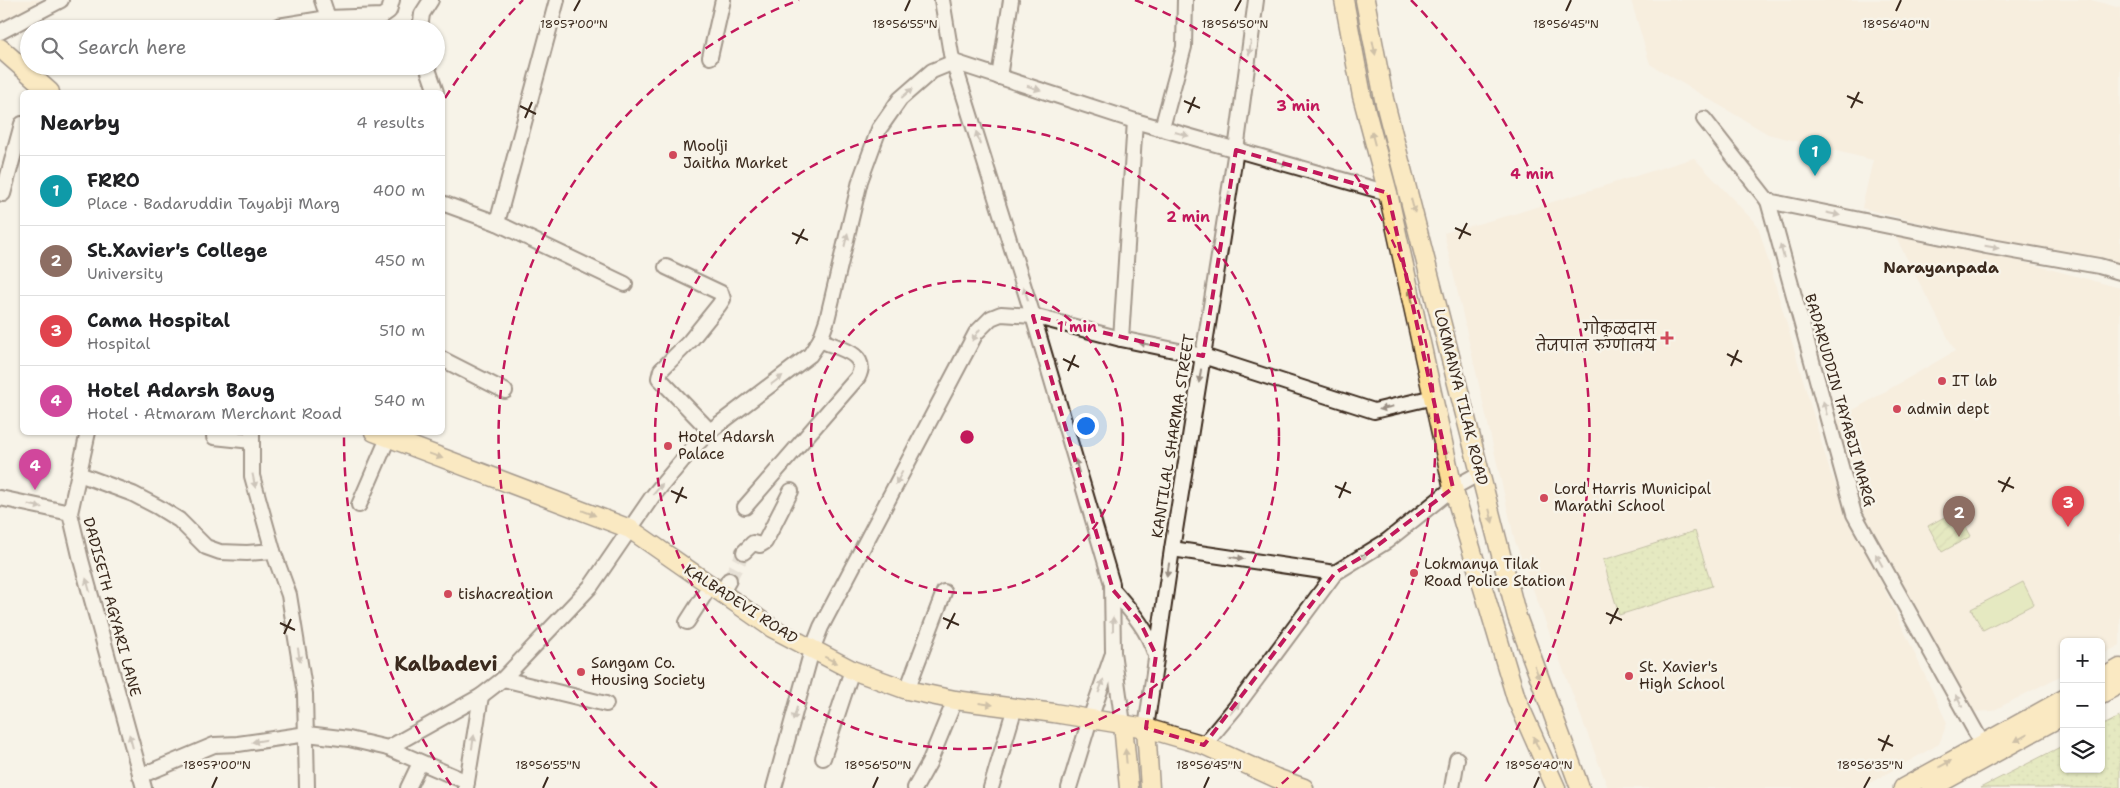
<!DOCTYPE html>
<meta charset="utf-8">
<style>
body{margin:0;font-family:"Shantell Sans","Playpen Sans Deva",sans-serif;background:#f6f6f6;color:#202124}
.controls{position:absolute;right:15px;bottom:15px;display:grid;overflow:hidden;border-radius:8px;box-shadow:0 1px 4px #0004}
.controls button{width:45px;height:45px;display:grid;place-items:center;padding:0;border:0;border-bottom:1px solid #e0e0e0;background:#fff;color:#202124;font:25px sans-serif}
.you{position:absolute;left:1085px;top:425px;width:18px;height:18px;margin:-12px;border:4px solid #fff;border-radius:50%;background:#1a73e8;box-shadow:0 0 0 8px #1a73e833}
.badge{display:grid;place-items:center;width:32px;height:32px;border-radius:50%;background:#1a73e8;color:#fff;font-size:16px;font-weight:700}
.pin{position:absolute;translate:-50% -41px;filter:drop-shadow(0 1px 2px #0008)}
.pin::after{content:'';position:absolute;top:26px;width:18px;height:15px;background:inherit;clip-path:polygon(0 0,100% 0,50% 100%)}
.list{margin:0;padding:0;list-style:none}
h2{display:flex;justify-content:space-between;align-items:center;height:65px;margin:0;padding:0 20px;font-size:21px}
h2 small{font-size:16px;font-weight:400;color:#757577}
.list li{display:grid;grid-template-columns:32px 1fr auto;gap:15px;align-items:center;box-sizing:border-box;height:70px;padding:0 20px;border-top:1px solid #e0e0e0}
.list b{display:block;font-size:19px;white-space:nowrap}
.list p{margin:0;font-size:16px;white-space:nowrap;color:#757577}
.list em{font-size:16px;font-style:normal;color:#757577}
.icon{flex:none;width:28px;height:28px;fill:none;stroke:currentColor;stroke-width:2;stroke-linecap:round;stroke-linejoin:round}
.map{position:relative;flex:none;width:2120px;height:788px;overflow:hidden}
.search{position:absolute;background:#fff;box-shadow:0 1px 4px #0004;left:20px;top:20px;width:425px;height:55px;display:flex;align-items:center;gap:12px;box-sizing:border-box;padding:0 18px;border-radius:28px;color:#757577;font-size:19px}
.panel{position:absolute;background:#fff;box-shadow:0 1px 4px #0004;left:20px;top:90px;width:425px;height:345px;border-radius:8px}
.map>svg:first-child{display:block}
.built{fill:#f5e8d3}
.park{fill:url(#park-dots);stroke:#858458}
.garden{fill:url(#garden-furrows);stroke:#858458}
.pitch{fill:#cfde92;stroke:#858458}
.lines{fill:none;stroke-linecap:round;stroke-linejoin:round}
.minor-tunnel{stroke:#d1cbc0;stroke-width:14;stroke-dasharray:14 7;stroke-linecap:butt}
.minor-casing{stroke:#3b2a1e;stroke-width:18}
.major-casing{stroke:#3b2a1e;stroke-width:21}
.minor{stroke:#f7f3e8;stroke-width:14}
.major{stroke:#fdde96;stroke-width:18}
.oneway{fill:#998e83}
.oneway2{fill:#9c845a}
.marked{fill:none;stroke:#c2185b;stroke-width:4;stroke-dasharray:10 6;stroke-linejoin:round}
.ticks{fill:none;stroke:#3b2a1e;stroke-width:2}
.ring{fill:none;stroke:#c2185b;stroke-width:2.5;stroke-dasharray:9 6}
.poi-dot{fill:#d1495b;stroke:#f7f3e8;stroke-width:2}
.labels{text-anchor:middle;dominant-baseline:central;stroke-width:5;stroke-linejoin:round;paint-order:stroke}
.poi-label{font-size:15px;fill:#3b2a1e;stroke:#f7f3e8;text-anchor:start}
.street-label{font-size:15px;fill:#3b2a1e;stroke:#f7f3e8}
.neighbourhood-label{font-size:16px;font-weight:bold;fill:#3b2a1e;stroke:#f7f3e8}
.district-label{font-size:20px;font-weight:bold;fill:#3b2a1e;stroke:#f7f3e8}
.ticks-label{font-size:12px;text-anchor:middle;fill:#3b2a1e;stroke:#f7f3e8;stroke-width:5;stroke-linejoin:round;paint-order:stroke}
.centre{fill:#c2185b;stroke:#f7f3e8;stroke-width:2.5}
.ring-label{font-size:15px;text-anchor:middle;font-weight:bold;fill:#c2185b;stroke:#f7f3e8;stroke-width:5;stroke-linejoin:round;paint-order:stroke}
</style>
<div class="map">
<svg width="2120" height="788" viewBox="0 0 2120 788">
<defs>
<pattern id="park-dots" width="8" height="8" patternUnits="userSpaceOnUse" patternTransform="scale(1.25)"><rect width="8" height="8" fill="#cfde92"/><path d="M2 2h.1M6 6h.1" fill="none" stroke="#b3bf7d" stroke-width="1.8" stroke-linecap="round"/></pattern>
<pattern id="garden-furrows" width="10" height="10" patternUnits="userSpaceOnUse" patternTransform="scale(1.25)"><rect width="10" height="10" fill="#cfde92"/><path d="M-1 1l2-2M0 10L10 0M9 11l2-2" fill="none" stroke="#b3bf7d"/></pattern>
</defs>
<rect width="100%" height="100%" fill="#f7f3e8"/>
<filter id="ink" filterUnits="userSpaceOnUse"><feTurbulence type="fractalNoise" baseFrequency=".02" numOctaves="2"/><feDisplacementMap in="SourceGraphic" scale="10" xChannelSelector="R" yChannelSelector="G"/><feConvolveMatrix kernelMatrix="1 2 1 2 8 2 1 2 1" color-interpolation-filters="sRGB"/></filter>
<g filter="url(#ink)">
<!-- built -->
<g class="built">
<path d="M0 0H58L0 22Z"/>
<path d="M1631 0H2091L2120 8V273L1862 208 1873 160 1768 134 1650 64Z"/>
<path d="M1694 158 1758 226 1830 472 1947 723 1939 744 1861 788H1608L1515 541 1444 233 1511 215Z"/>
<path d="M1890 226 2120 288V645L2101 655V642H2064V674L1992 711 1969 712 1853 507 1838 419 1955 351Z"/>
</g>
<!-- park -->
<g class="park">
<path d="M1695 531 1712 586 1619 615 1603 560Z"/>
<path d="M2120 717V788H1980L2064 745V769H2101V726Z"/>
</g>
<!-- garden -->
<path class="garden" d="M1957 510 1971 536 1942 552 1928 526Z"/>
<!-- pitch -->
<path class="pitch" d="M2023 582 2034 604 1983 630 1971 609Z"/>
<g class="lines">
<!-- minor-tunnel -->
<path class="minor-tunnel" d="M729 580 744 552"/>
<defs>
<g id="minor">
<path d="M322 0 328 18"/>
<path d="M942 0 951 54 1033 316 1112 584 1113 652 1123 724"/>
<path d="M278 26 328 18 382 16 389 11 392 0"/>
<path d="M420 29 422 14 431 0"/>
<path d="M0 32 61 0"/>
<path d="M710 57 723 0"/>
<path d="M427 66 436 92"/>
<path d="M999 77 1011 0"/>
<path d="M1704 119 1768 201 1986 246 2099 266 2120 272"/>
<path d="M1162 128 1184 47 1185 0"/>
<path d="M3 194 22 124"/>
<path d="M1768 201 1854 514 1987 752"/>
<path d="M442 203 497 223 625 284"/>
<path d="M497 223 557 0"/>
<path d="M666 267 721 293 723 299 719 305 690 341 661 370 659 378 710 431"/>
<path d="M1121 339 1135 121"/>
<path d="M442 359 505 391"/>
<path d="M88 432 70 513 81 560 144 788"/>
<path d="M252 432V476L273 551 289 595 305 694 307 788"/>
<path d="M214 437 252 441"/>
<path d="M79 474 133 494 158 507 179 520 206 547 220 552 247 553 273 551"/>
<path d="M0 498 70 513"/>
<path d="M359 505 388 438"/>
<path d="M745 507 858 377C870 353 837 348 820 340"/>
<path d="M1172 549 1335 573"/>
<path d="M744 552 753 543 760 545 765 542 791 491"/>
<path d="M1113 590C1130 610 1147 628 1155 653"/>
<path d="M721 594 729 580"/>
<path d="M687 622 710 586"/>
<path d="M503 679 606 704"/>
<path d="M907 690 944 592"/>
<path d="M1146 728 1172 549 1236 150 1256 0"/>
<path d="M1204 745 1235 708 1335 573 1387 541 1453 488 1480 473"/>
<path d="M388 748 481 696 503 679 591 586 652 497 691 450 710 431 810 355 820 340 827 320 860 181 879 129 900 99 932 71 954 62 1135 121 1388 193"/>
<path d="M823 758 852 670"/>
<path d="M140 776 214 745 238 744 307 734 349 739 388 748 467 782"/>
<path d="M408 788 420 763"/>
<path d="M466 788 481 696"/>
<path d="M774 788 812 650 821 627 976 333 991 318 1001 314 1033 316 1121 339 1203 356 1374 411 1434 397"/>
<path d="M915 788 929 763 955 700"/>
<path d="M991 788 1015 707"/>
<path d="M1069 788 1090 719 1112 656"/>
<path d="M1452 788 1457 759"/>
</g>
<g id="major">
<path d="M1344 0 1362 96 1388 193 1453 488 1516 698 1556 788"/>
<path d="M1365 0 1384 99 1517 617 1580 788"/>
<path d="M0 48 50 92"/>
<path d="M374 432 630 529 772 628 852 670 907 690 955 700 1054 713 1146 728 1204 745 1276 778 1304 788"/>
<path d="M2101 679 2120 668"/>
<path d="M2101 694 2120 684"/>
<path d="M1123 724 1129 788"/>
<path d="M1146 728 1150 788"/>
<path d="M1903 788 2064 699"/>
<path d="M1931 788 2064 715"/>
</g>
</defs>
<!-- minor casing -->
<use href="#minor" class="minor-casing"/>
<!-- major casing -->
<use href="#major" class="major-casing"/>
<!-- minor -->
<use href="#minor" class="minor"/>
<!-- major -->
<use href="#major" class="major"/>
</g>
<!-- one-way arrows -->
<defs><path id="oneway-solid" d="M-6-.8H1V-3.2L6.5 0L1 3.2V.8H-6Z" transform="scale(1.25)"/></defs>
<g class="oneway">
<use href="#oneway-solid" transform="translate(1250 48) rotate(98)"/>
<use href="#oneway-solid" transform="translate(1034 88) rotate(18)"/>
<use href="#oneway-solid" transform="translate(907 93) rotate(-41)"/>
<use href="#oneway-solid" transform="translate(1182 134) rotate(16)"/>
<use href="#oneway-solid" transform="translate(978 138) rotate(-107)"/>
<use href="#oneway-solid" transform="translate(1282 163) rotate(16)"/>
<use href="#oneway-solid" transform="translate(1228 198) rotate(99)"/>
<use href="#oneway-solid" transform="translate(1833 214) rotate(12)"/>
<use href="#oneway-solid" transform="translate(846 240) rotate(-76)"/>
<use href="#oneway-solid" transform="translate(1992 247) rotate(10)"/>
<use href="#oneway-solid" transform="translate(1782 251) rotate(-105)"/>
<use href="#oneway-solid" transform="translate(1026 294) rotate(-107)"/>
<use href="#oneway-solid" transform="translate(976 335) rotate(123)"/>
<use href="#oneway-solid" transform="translate(1146 344) rotate(-169)"/>
<use href="#oneway-solid" transform="translate(1200 376) rotate(99)"/>
<use href="#oneway-solid" transform="translate(777 380) rotate(-37)"/>
<use href="#oneway-solid" transform="translate(1386 408) rotate(167)"/>
<use href="#oneway-solid" transform="translate(1825 408) rotate(-105)"/>
<use href="#oneway-solid" transform="translate(1077 466) rotate(-106)"/>
<use href="#oneway-solid" transform="translate(899 478) rotate(118)"/>
<use href="#oneway-solid" transform="translate(254 481) rotate(78)"/>
<use href="#oneway-solid" transform="translate(658 489) rotate(-50)"/>
<use href="#oneway-solid" transform="translate(35 506) rotate(12)"/>
<use href="#oneway-solid" transform="translate(1237 558) rotate(9)"/>
<use href="#oneway-solid" transform="translate(1361 558) rotate(-32)"/>
<use href="#oneway-solid" transform="translate(1879 560) rotate(-119)"/>
<use href="#oneway-solid" transform="translate(1168 570) rotate(99)"/>
<use href="#oneway-solid" transform="translate(88 585) rotate(-106)"/>
<use href="#oneway-solid" transform="translate(1113 624) rotate(-90)"/>
<use href="#oneway-solid" transform="translate(299 655) rotate(81)"/>
<use href="#oneway-solid" transform="translate(1101 686) rotate(-70)"/>
<use href="#oneway-solid" transform="translate(1959 701) rotate(-119)"/>
<use href="#oneway-solid" transform="translate(1235 708) rotate(-51)"/>
<use href="#oneway-solid" transform="translate(795 714) rotate(106)"/>
<use href="#oneway-solid" transform="translate(131 741) rotate(-105)"/>
<use href="#oneway-solid" transform="translate(259 741) rotate(171)"/>
<use href="#oneway-solid" transform="translate(473 742) rotate(-81)"/>
</g>
<g class="oneway2">
<use href="#oneway-solid" transform="translate(1374 48) rotate(78)"/>
<use href="#oneway-solid" transform="translate(1373 138) rotate(-105)"/>
<use href="#oneway-solid" transform="translate(1413 206) rotate(75)"/>
<use href="#oneway-solid" transform="translate(1411 296) rotate(-103)"/>
<use href="#oneway-solid" transform="translate(1446 455) rotate(-102)"/>
<use href="#oneway-solid" transform="translate(436 456) rotate(20)"/>
<use href="#oneway-solid" transform="translate(589 513) rotate(21)"/>
<use href="#oneway-solid" transform="translate(1491 516) rotate(76)"/>
<use href="#oneway-solid" transform="translate(831 660) rotate(26)"/>
<use href="#oneway-solid" transform="translate(1537 672) rotate(70)"/>
<use href="#oneway-solid" transform="translate(986 704) rotate(7)"/>
<use href="#oneway-solid" transform="translate(2021 738) rotate(151)"/>
<use href="#oneway-solid" transform="translate(1536 743) rotate(-114)"/>
<use href="#oneway-solid" transform="translate(1126 756) rotate(-95)"/>
<use href="#oneway-solid" transform="translate(1945 764) rotate(-29)"/>
</g>
</g>
<!-- marked area -->
<path d="M0 0H2120V788H0ZM1236 150 1388 193 1453 488 1365 555 1335 573 1204 745 1146 728 1156 655 1139 620 1113 590 1033 316 1203 356Z" fill="#f7f3e8" fill-opacity=".55" fill-rule="evenodd"/>
<path class="marked" d="M1236 150 1388 193 1453 488 1365 555 1335 573 1204 745 1146 728 1156 655 1139 620 1113 590 1033 316 1203 356Z"/>
<!-- ticks -->
<path class="ticks" d="M574 11 580 0M905 11 910 0M1235 11 1241 0M1566 11 1571 0M1896 11 1901 0M1847 96 1863 103M1184 101 1200 108M520 106 536 114M1851 108 1859 92M1188 113 1195 97M525 118 532 102M1455 228 1471 235M792 233 808 240M1459 239 1467 223M796 244 804 229M1727 354 1742 362M1063 359 1079 367M1731 366 1738 350M1068 371 1075 355M1998 481 2014 488M1335 486 1351 493M671 491 687 498M2002 492 2010 477M1339 498 1346 482M676 503 683 487M1606 613 1622 620M943 618 959 625M280 623 295 630M1610 624 1618 608M947 629 955 613M284 634 291 619M1878 739 1893 746M1882 751 1889 735M212 788 217 777M543 788 548 777M873 788 878 777M1204 788 1209 777M1534 788 1539 777M1864 788 1870 777"/>
<!-- distance rings -->
<g class="ring">
<circle cx="967" cy="437" r="156"/>
<circle cx="967" cy="437" r="312"/>
<path d="M657 788A468 468 0 0 1 799 0M1135 0A468 468 0 0 1 1277 788"/>
<path d="M451 785A623 623 0 0 1 344 437M445 98A623 623 0 0 1 523 0M1411 0A623 623 0 0 1 1483 785"/>
</g>
<!-- markers -->
<g class="poi-dot">
<circle cx="673" cy="155" r="5"/>
<path d="M1664.5 330.5h5v5h5v5h-5v5h-5v-5h-5v-5h5z"/>
<circle cx="1942" cy="381" r="5"/>
<circle cx="1897" cy="409" r="5"/>
<circle cx="668" cy="446" r="5"/>
<circle cx="1544" cy="498" r="5"/>
<circle cx="1414" cy="573" r="5"/>
<circle cx="448" cy="594" r="5"/>
<circle cx="581" cy="672" r="5"/>
<circle cx="1629" cy="676" r="5"/>
</g>
<g class="labels">
<!-- poi labels -->
<g class="poi-label">
<text x="683" y="146">Moolji<tspan x="683" dy="17">Jaitha Market</tspan></text>
<text x="1656" y="329" text-anchor="end">गोकुळदास<tspan x="1656" dy="17">तेजपाल रुग्णालय</tspan></text>
<text x="1952" y="381">IT lab</text>
<text x="1907" y="409">admin dept</text>
<text x="678" y="437">Hotel Adarsh<tspan x="678" dy="17">Palace</tspan></text>
<text x="1554" y="489">Lord Harris Municipal<tspan x="1554" dy="17">Marathi School</tspan></text>
<text x="1424" y="564">Lokmanya Tilak<tspan x="1424" dy="17">Road Police Station</tspan></text>
<text x="458" y="594">tishacreation</text>
<text x="591" y="663">Sangam Co.<tspan x="591" dy="17">Housing Society</tspan></text>
<text x="1639" y="667">St. Xavier's<tspan x="1639" dy="17">High School</tspan></text>
</g>
<!-- street labels -->
<g class="street-label">
<text transform="translate(1461 397) rotate(76)">LOKMANYA TILAK ROAD</text>
<text transform="translate(1840 400) rotate(74)">BADARUDDIN TAYABJI MARG</text>
<text transform="translate(1173 436) rotate(-81)">KANTILAL SHARMA STREET</text>
<text transform="translate(741 604) rotate(33)">KALBADEVI ROAD</text>
<text transform="translate(112 607) rotate(75)">DADISETH AGYARI LANE</text>
</g>
<!-- neighbourhood labels -->
<g class="neighbourhood-label">
<text x="1941" y="267">Narayanpada</text>
</g>
<!-- district labels -->
<g class="district-label">
<text x="446" y="664">Kalbadevi</text>
</g>
</g>
<g class="ticks-label">
<text x="574" y="28">18°57'00"N</text>
<text x="905" y="28">18°56'55"N</text>
<text x="1235" y="28">18°56'50"N</text>
<text x="1566" y="28">18°56'45"N</text>
<text x="1896" y="28">18°56'40"N</text>
<text x="217" y="769">18°57'00"N</text>
<text x="548" y="769">18°56'55"N</text>
<text x="878" y="769">18°56'50"N</text>
<text x="1209" y="769">18°56'45"N</text>
<text x="1539" y="769">18°56'40"N</text>
<text x="1870" y="769">18°56'35"N</text>
</g>
<circle cx="967" cy="437" r="8" class="centre"/>
<g class="ring-label">
<text x="1298" y="111">3 min</text>
<text x="1532" y="179">4 min</text>
<text x="1188" y="222">2 min</text>
<text x="1077" y="332">1 min</text>
</g>
</svg>
<div class="controls">
<button>+</button>
<button>−</button>
<button><svg class="icon" aria-label="layers" viewBox="0 0 24 24"><path d="M12 4l9 5-9 5-9-5zM3 14l9 5 9-5"/></svg></button>
</div>
<div class="you"></div>
<div class="pin badge" style="left:1815px;top:176px;background:#0f9aa8">1</div>
<div class="pin badge" style="left:1959px;top:537px;background:#8d6e63">2</div>
<div class="pin badge" style="left:2068px;top:527px;background:#e0444e">3</div>
<div class="pin badge" style="left:35px;top:490px;background:#d1479c">4</div>
<div class="search"><svg class="icon" aria-label="search" viewBox="0 0 24 24"><circle cx="10" cy="10" r="6"/><path d="M15 15l6 6"/></svg>Search here</div>
<section class="panel">
<h2>Nearby<small>4 results</small></h2>
<ul class="list">
<li><span class="badge" style="background:#0f9aa8">1</span><div><b>FRRO</b><p>Place · Badaruddin Tayabji Marg</p></div><em>400 m</em></li>
<li><span class="badge" style="background:#8d6e63">2</span><div><b>St.Xavier's College</b><p>University</p></div><em>450 m</em></li>
<li><span class="badge" style="background:#e0444e">3</span><div><b>Cama Hospital</b><p>Hospital</p></div><em>510 m</em></li>
<li><span class="badge" style="background:#d1479c">4</span><div><b>Hotel Adarsh Baug</b><p>Hotel · Atmaram Merchant Road</p></div><em>540 m</em></li>
</ul>
</section>
</div>
